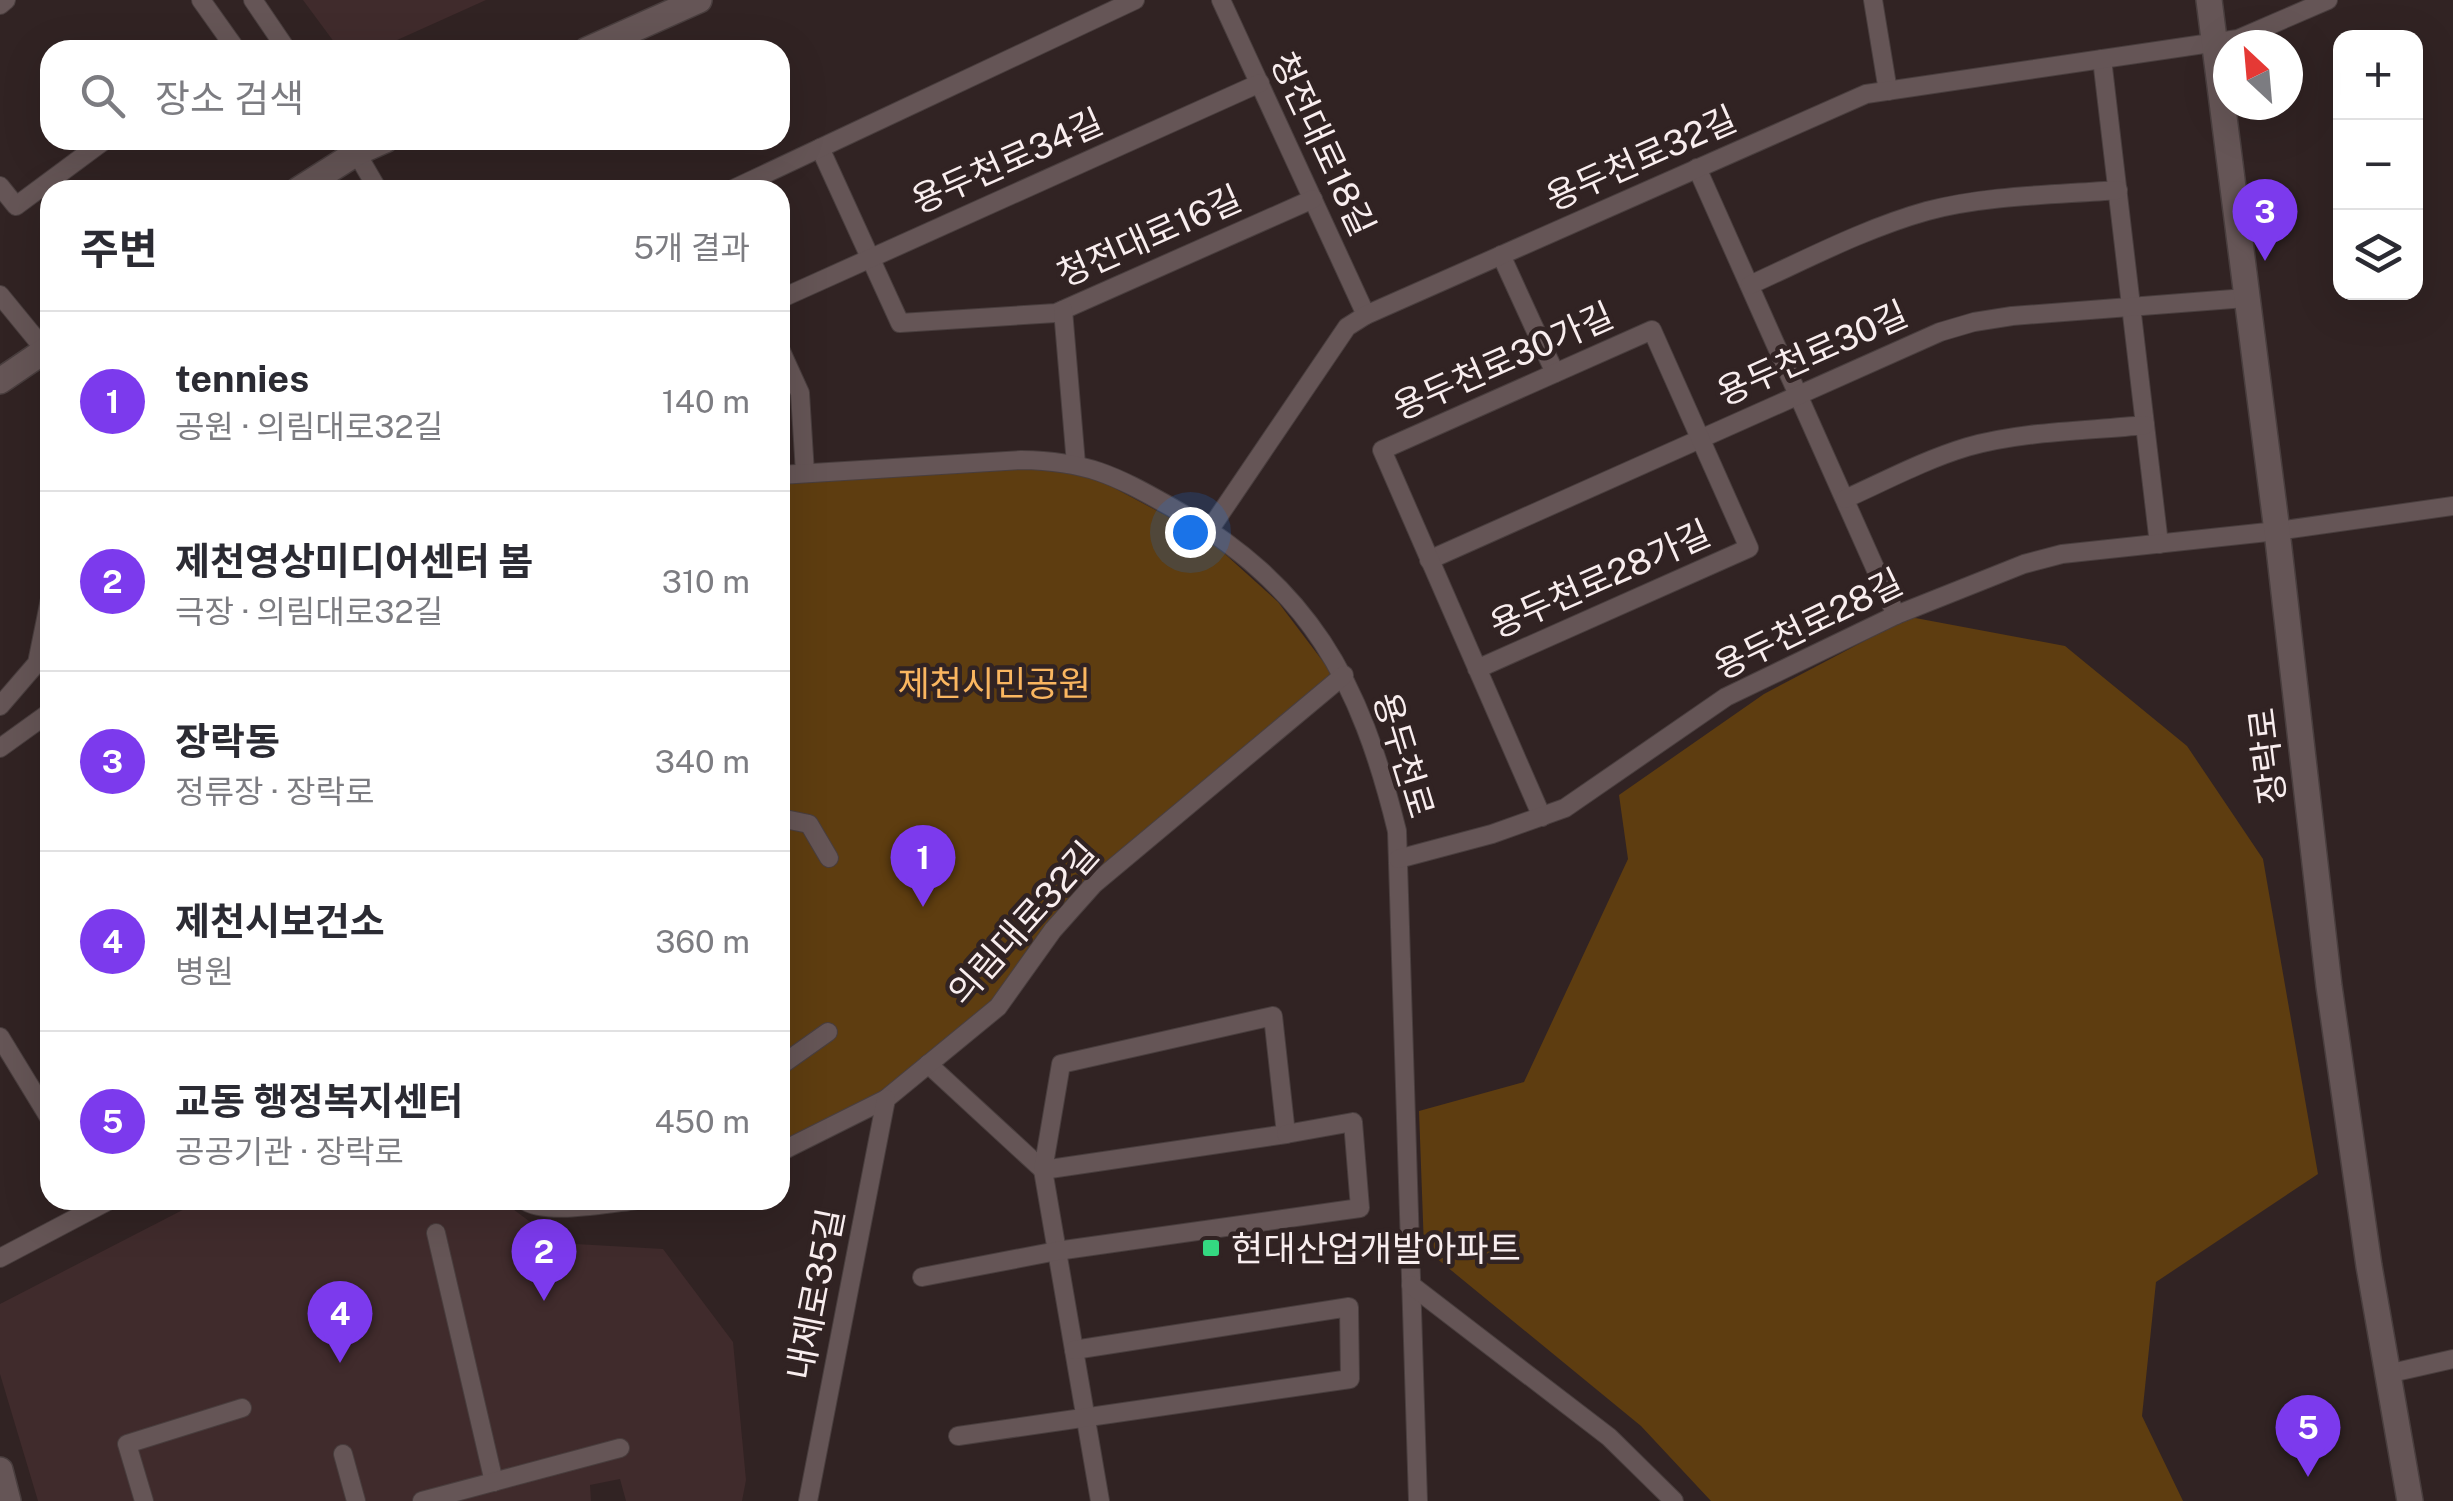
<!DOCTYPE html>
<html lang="ko">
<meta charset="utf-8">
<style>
body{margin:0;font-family:"Public Sans","Noto Sans KR",sans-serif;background:#f7f7f7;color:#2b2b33}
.controls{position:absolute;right:30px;top:30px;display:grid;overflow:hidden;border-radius:20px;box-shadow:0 10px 40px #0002}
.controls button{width:90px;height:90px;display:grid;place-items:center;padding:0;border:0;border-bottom:2px solid #e1e1e2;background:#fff;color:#2b2b33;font:50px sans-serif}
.compass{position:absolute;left:2213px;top:30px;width:90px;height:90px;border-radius:50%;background:#fff;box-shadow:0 10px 40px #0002;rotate:334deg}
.you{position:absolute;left:1190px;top:532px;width:35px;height:35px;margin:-25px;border:8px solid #fff;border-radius:50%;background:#1a73e8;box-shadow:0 0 0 15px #1a73e833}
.badge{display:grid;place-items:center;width:65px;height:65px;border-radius:50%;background:#7c3aed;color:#fff;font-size:32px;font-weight:700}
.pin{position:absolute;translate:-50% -82px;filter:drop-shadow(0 2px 5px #0008)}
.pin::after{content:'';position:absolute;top:52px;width:35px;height:30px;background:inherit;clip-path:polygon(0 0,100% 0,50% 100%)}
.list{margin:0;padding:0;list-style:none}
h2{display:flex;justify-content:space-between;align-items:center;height:130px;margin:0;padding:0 40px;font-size:42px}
h2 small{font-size:32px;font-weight:400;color:#7c7c81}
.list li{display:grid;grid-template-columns:65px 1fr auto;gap:30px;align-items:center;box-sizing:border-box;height:180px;padding:0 40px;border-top:2px solid #e1e1e2}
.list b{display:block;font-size:38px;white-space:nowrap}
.list p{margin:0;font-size:32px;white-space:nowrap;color:#7c7c81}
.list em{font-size:32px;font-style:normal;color:#7c7c81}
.icon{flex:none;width:55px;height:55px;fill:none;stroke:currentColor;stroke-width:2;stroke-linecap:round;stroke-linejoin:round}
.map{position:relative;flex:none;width:2453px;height:1501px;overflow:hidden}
.search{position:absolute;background:#fff;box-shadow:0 10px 40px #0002;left:40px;top:40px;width:750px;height:110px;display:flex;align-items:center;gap:25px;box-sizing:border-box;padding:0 35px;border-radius:30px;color:#7c7c81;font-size:38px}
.panel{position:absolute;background:#fff;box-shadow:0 10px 40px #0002;left:40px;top:180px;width:750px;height:1030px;border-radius:30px}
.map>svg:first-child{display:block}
.built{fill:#402b2c}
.green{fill:#5e3d10}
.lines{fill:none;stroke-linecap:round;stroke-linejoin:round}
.street-casing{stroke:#493e3e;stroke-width:20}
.secondary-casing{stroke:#493e3e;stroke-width:28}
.street{stroke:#655556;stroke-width:18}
.secondary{stroke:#655556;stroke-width:25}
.poi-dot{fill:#34d881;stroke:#312323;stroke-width:4}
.labels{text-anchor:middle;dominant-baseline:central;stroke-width:9;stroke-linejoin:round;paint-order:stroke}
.street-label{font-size:35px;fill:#f8edee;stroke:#312323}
.park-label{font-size:35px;fill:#fab660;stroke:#312323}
.poi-label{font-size:35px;fill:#f8edee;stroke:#312323;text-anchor:start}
</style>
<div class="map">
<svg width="2453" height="1501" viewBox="0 0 2453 1501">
<rect width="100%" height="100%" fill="#312323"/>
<!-- built -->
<g class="built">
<path d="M303 0H486L375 50H340Z"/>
<path d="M202 1200H501L558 1243 663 1249 733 1342 746 1480 742 1501H626L620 1479 590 1485 591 1501H38L0 1374V1304Z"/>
</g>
<!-- green -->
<g class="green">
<path d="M1019 468 1090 475 1206 537 1278 602 1334 676 1094 884 998 1007 886 1099 780 1152V484L817 479Z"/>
<path d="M1910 617 2065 646 2187 746 2263 859 2318 1174 2156 1282 2142 1416 2183 1501H1711L1641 1426 1424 1248 1419 1111 1524 1082 1628 859 1619 795 1764 694Z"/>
</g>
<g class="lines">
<defs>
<g id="street">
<path d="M201 0 233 45 226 50"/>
<path d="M253 0 287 50"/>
<path d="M1221 0 1366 315"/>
<path d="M1873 0 1888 91"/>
<path d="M0 5 6 0"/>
<path d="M2102 59 2159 544"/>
<path d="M349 140 378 190"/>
<path d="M820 148 900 323 1056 313 1313 199"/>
<path d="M1697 168 1896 615"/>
<path d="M0 186 16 206 105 140"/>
<path d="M731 190 1135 0"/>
<path d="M1501 255 1555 373"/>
<path d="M1750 285C1807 259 1866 228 1927 211 1987 195 2055 195 2118 190"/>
<path d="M0 295 45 350 50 362"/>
<path d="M780 299 1260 83"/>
<path d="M1063 310 1076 464"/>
<path d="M780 349 800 393 805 473"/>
<path d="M780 475 1021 460C1087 461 1114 475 1171 507 1310 586 1360 680 1397 831L1418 1501"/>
<path d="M1845 499C1885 481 1924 460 1967 447 2023 431 2087 431 2145 425"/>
<path d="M1210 529 1347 327 1366 315 1866 94 2238 39 2328 0"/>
<path d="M1429 560 1940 332 1974 322 2012 316 2246 298"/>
<path d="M1477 669 1749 548 1652 330 1382 450 1542 817"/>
<path d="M0 706 37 663 50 599"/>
<path d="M0 748 50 712"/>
<path d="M780 818 809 824 829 858"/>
<path d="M1398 859 1492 834 1565 808 1726 697 1896 615 2024 564 2062 554 2277 531 2453 506"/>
<path d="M0 1037 50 1119"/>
<path d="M928 1064 1043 1170"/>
<path d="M780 1066 828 1032"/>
<path d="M780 1152 886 1099 998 1007 1053 930 1094 884 1344 675"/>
<path d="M1043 1170 1286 1134 1273 1016 1061 1064 1043 1170 1100 1501"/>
<path d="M524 1200C545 1216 610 1203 637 1200"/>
<path d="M436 1233 494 1482"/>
<path d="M0 1258 110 1200"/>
<path d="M922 1277 1057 1251 1360 1208 1353 1122 1286 1134"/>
<path d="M1411 1285 1609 1437 1674 1501"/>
<path d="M2387 1374 2453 1359"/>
<path d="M958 1436 1350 1379 1349 1307 1074 1350"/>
<path d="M343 1454 356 1501"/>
<path d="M144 1501 127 1444 242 1408"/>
<path d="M422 1501 620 1448"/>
<path d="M808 1501 886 1099"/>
</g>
<g id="secondary">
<path d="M2209 0 2277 531 2329 986 2369 1266 2410 1501"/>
<path d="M587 50 699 0"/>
<path d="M298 190 358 152 385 140"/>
<path d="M0 381 50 347"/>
<path d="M0 1470 8 1501"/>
</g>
</defs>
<!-- street casing -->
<use href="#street" class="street-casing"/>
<!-- secondary casing -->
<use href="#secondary" class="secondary-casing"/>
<!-- street -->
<use href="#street" class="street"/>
<!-- secondary -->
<use href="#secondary" class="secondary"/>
</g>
<!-- markers -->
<rect class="poi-dot" x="1201" y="1238" width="20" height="20" rx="5"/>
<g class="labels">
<!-- street labels -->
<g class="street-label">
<text transform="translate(1323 144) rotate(65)">청전대로18길</text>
<text transform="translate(1641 158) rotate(-24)">용두천로32길</text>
<text transform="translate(1007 161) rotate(-24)">용두천로34길</text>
<text transform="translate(1149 236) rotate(-24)">청전대로16길</text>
<text transform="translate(1812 353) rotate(-24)">용두천로30길</text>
<text transform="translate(1503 361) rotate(-24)">용두천로30가길</text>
<text transform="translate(1600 579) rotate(-24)">용두천로28가길</text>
<text transform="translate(1808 624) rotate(-26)">용두천로28길</text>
<text transform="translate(1404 755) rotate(73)">용두천로</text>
<text transform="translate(2267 756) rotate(-97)">장락로</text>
<text transform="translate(1023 923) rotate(-48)">의림대로32길</text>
<text transform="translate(815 1294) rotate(-79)">내제로35길</text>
</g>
<!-- park labels -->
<g class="park-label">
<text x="994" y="683">제천시민공원</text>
</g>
<!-- poi labels -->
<g class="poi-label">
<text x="1231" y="1248">현대산업개발아파트</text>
</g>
</g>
</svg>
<div class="controls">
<button>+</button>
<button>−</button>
<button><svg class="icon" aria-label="layers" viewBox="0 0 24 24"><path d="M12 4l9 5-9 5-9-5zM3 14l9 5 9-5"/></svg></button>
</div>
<svg class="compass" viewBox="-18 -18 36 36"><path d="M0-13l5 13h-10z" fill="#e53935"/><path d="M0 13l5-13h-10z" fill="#7c7c81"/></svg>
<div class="you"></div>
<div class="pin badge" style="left:923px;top:907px">1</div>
<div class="pin badge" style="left:544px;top:1301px">2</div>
<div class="pin badge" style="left:2265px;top:261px">3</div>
<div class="pin badge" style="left:340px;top:1363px">4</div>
<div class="pin badge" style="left:2308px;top:1477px">5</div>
<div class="search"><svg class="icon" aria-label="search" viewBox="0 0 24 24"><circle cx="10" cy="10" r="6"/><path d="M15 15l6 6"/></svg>장소 검색</div>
<section class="panel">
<h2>주변<small>5개 결과</small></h2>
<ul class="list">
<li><span class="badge">1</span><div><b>tennies</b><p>공원 · 의림대로32길</p></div><em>140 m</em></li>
<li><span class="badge">2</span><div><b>제천영상미디어센터 봄</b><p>극장 · 의림대로32길</p></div><em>310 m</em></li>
<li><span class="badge">3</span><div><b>장락동</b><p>정류장 · 장락로</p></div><em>340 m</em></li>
<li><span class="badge">4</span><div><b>제천시보건소</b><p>병원</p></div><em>360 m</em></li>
<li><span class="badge">5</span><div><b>교동 행정복지센터</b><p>공공기관 · 장락로</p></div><em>450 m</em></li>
</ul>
</section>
</div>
